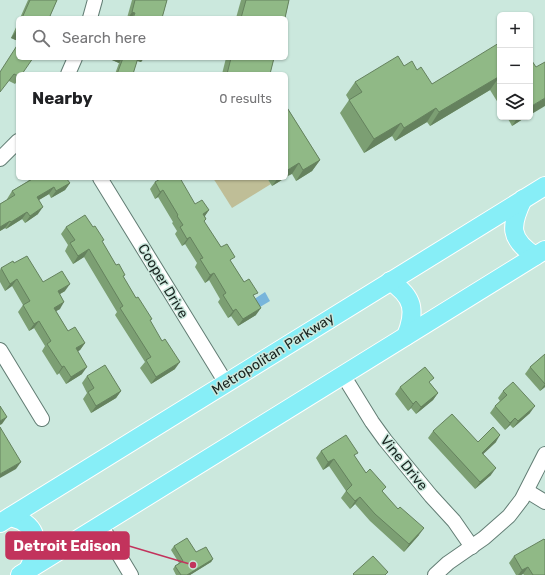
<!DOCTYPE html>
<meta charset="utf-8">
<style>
body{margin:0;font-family:Rubik,sans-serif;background:#f6f6f6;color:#202124}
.controls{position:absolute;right:12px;top:12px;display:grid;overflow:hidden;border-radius:6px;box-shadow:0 1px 3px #0004}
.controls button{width:36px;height:36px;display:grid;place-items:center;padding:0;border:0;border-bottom:1px solid #e0e0e0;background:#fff;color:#202124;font:20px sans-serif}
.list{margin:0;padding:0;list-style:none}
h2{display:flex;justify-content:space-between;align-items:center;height:52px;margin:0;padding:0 16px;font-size:17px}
h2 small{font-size:13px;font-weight:400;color:#757577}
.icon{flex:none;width:22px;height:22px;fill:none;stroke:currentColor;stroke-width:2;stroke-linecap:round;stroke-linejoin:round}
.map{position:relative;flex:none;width:545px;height:575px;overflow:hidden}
.search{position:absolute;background:#fff;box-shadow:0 1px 3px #0004;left:16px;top:16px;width:272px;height:44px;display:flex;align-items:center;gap:10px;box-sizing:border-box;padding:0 14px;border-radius:6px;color:#757577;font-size:15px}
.panel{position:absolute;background:#fff;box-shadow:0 1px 3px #0004;left:16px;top:72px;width:272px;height:108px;border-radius:6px}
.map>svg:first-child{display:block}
.green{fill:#bfbe97}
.water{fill:#78b5db}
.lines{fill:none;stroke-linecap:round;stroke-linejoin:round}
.minor-casing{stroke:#627d74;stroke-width:16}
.major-casing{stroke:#fff;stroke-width:20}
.minor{stroke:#fff;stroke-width:14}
.major{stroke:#87eef7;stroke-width:18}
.wall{fill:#7c9f73}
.shaded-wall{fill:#65825e}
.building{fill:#90b986;stroke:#65825e}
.labels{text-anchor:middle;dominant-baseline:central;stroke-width:3;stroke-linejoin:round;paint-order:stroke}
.street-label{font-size:14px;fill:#18231f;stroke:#cbe8dd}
.leader{fill:none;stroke:#c2335c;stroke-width:1.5}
.callout-dot{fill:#c2335c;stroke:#cbe8dd;stroke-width:1.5}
.callout{fill:#c2335c;stroke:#c2335c;stroke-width:1.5}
.callout-label{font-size:15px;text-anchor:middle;font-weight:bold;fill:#fff}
</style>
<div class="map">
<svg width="545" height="575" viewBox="0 0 545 575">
<rect width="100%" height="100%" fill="#cbe8dd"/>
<!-- green -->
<path class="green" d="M213 178H267L271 184 232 208Z"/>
<!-- water -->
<path class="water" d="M265 292 270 301 255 310 250 302Z"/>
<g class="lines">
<defs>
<g id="minor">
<path d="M90 18 95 0"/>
<path d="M68 74 75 58"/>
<path d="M0 159 18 141"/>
<path d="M100 178 226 383"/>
<path d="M0 350 42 419"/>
<path d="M343 375 372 422 385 440 431 496 454 521 472 547"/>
<path d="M527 491 545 502"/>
<path d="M101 525 131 575"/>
<path d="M435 575 448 563 484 538 509 516 522 499 545 454"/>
</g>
<g id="major">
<path d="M523 199C510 226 509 239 535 256"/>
<path d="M390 281C414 297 416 311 406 336"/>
<path d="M10 517C14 518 18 519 22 521 42 533 36 554 28 570"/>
<path d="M0 523 545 186"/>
<path d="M20 575 545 250"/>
</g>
</defs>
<!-- minor casing -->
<use href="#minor" class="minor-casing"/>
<!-- major casing -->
<use href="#major" class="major-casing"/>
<!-- minor -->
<use href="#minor" class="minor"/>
<!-- major -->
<use href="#major" class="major"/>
</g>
<!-- wall -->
<g class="wall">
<path d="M28 0H57L50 16 53 18H20Z"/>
<path d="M132 0H167L162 18H127Z"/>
<path d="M241 0H289L285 18H236Z"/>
<path d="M18 23V41L11 38Z"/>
<path d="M500 45V106L490 90 430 126 427 122 395 141 392 136 364 153 340 113 349 100 346 95 355 82 404 66 417 70 432 84Z"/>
<path d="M113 58H144L141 62 137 61 133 74H115L119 63 112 60Z"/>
<path d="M226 58H274L270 74H222Z"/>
<path d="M0 71 18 74V80L15 84 9 81Z"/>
<path d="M286 106 320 160 312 171 296 181 292 174Z"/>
<path d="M507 117H526L512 126Z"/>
<path d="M31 178H66L70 183 65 190 51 198 49 194 39 200 38 214 25 223 22 219 6 229 5 228 0 231V204L8 199H7L12 191 28 181Z"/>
<path d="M267 178H285L272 186Z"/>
<path d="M155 182 195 204 209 210 205 216 206 219 204 222 221 247 231 262 254 297 256 315 238 326 231 316 228 318 218 302 220 299 209 280 205 283 195 267 197 263 185 244 182 246 175 234 177 231 172 223 173 222 158 197 155 199 150 189Z"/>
<path d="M66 227 102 242 136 298 150 321 175 369 151 384 140 368 145 362 115 315 117 312 84 257 73 264 65 251 68 245 61 234Z"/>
<path d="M14 263 43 282 65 291 60 294V309L56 311 68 331 85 343 80 350 77 351 82 374 66 384 59 373 57 375 42 351 45 346 34 328 29 331 18 312 23 305 12 286 5 291 0 282V270L1 268Z"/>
<path d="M545 354V387L540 391 525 374 530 367Z"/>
<path d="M87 376 121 391 116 398 91 413 83 399 87 393 82 383Z"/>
<path d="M430 383 438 393 433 400 416 414 411 408 408 411 395 394 400 387Z"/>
<path d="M503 391 530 413 513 428 510 425 505 430 490 413 495 406 500 401 498 398Z"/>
<path d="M433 431 478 442H496L483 454 491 475 475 489 428 438Z"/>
<path d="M321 451 355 457 366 473 383 492 419 535 404 552 370 521 355 504 350 509 341 498 346 491 329 466 323 470 316 458Z"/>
<path d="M174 546 196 552 213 559 211 562 190 575H176L173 569 175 566 179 563 171 550Z"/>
<path d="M514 556 545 575H524L523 574 521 575H516L509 563Z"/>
</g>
<!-- shaded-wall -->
<g class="shaded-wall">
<path d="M132 12 135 13 131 18H128Z"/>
<path d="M16 31 18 32V41L11 38Z"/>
<path d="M114 58H122L119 63 112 60Z"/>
<path d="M137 58H144L141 62 135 60Z"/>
<path d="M500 76 490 90 430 126 439 112Z"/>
<path d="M545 98V106L530 115V107Z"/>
<path d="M436 108 427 122 395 141 404 128Z"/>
<path d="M518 117H526L512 126Z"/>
<path d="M401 123 392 136 364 153 374 139Z"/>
<path d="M320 160 312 171 296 181 303 170Z"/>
<path d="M299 163 292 174 286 177V171Z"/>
<path d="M278 178H285L272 186Z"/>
<path d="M70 183 65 190 51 198 56 191Z"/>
<path d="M54 187 49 194 32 204 37 197Z"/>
<path d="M163 190 158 197 155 199 160 192Z"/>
<path d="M43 207 38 214 25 223 30 216Z"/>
<path d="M209 210 204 217 203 214Z"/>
<path d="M27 212 22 219 6 229 11 222Z"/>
<path d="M10 221 5 228 0 231V227Z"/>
<path d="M190 237 185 244 182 246 187 239Z"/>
<path d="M89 249 84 257 73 264 78 256Z"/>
<path d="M214 273 209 280 205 283 210 275Z"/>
<path d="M17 279 12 286 5 291 10 284Z"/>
<path d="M70 284 65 291 53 298 58 291Z"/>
<path d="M64 302 60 309 49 315 54 308Z"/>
<path d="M261 308 256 315 238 326 243 319Z"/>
<path d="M236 309 231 316 228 318 233 311Z"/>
<path d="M39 321 34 328 29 331 34 324Z"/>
<path d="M85 343 80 350 71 356 76 348Z"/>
<path d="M180 362 175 369 151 384 156 377Z"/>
<path d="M64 366 59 373 57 375 62 367Z"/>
<path d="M87 367 82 374 66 384 71 377Z"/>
<path d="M545 384V387L540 391Z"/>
<path d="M121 391 116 398 91 413 96 406Z"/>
<path d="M438 393 433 400 416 414 421 407Z"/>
<path d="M416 401 411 408 408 411 413 404Z"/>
<path d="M535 406 530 413 513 428 518 421Z"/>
<path d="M7 417 2 424 0 425V421Z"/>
<path d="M515 418 510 425 505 430 510 423Z"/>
<path d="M500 435 496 442 477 460 482 453Z"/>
<path d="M334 459 329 466 323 470 328 462Z"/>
<path d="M21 462 16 469 0 478V474Z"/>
<path d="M496 468 491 475 475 489 480 482Z"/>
<path d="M360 497 355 504 350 509 355 501Z"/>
<path d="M424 528 419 535 404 552 409 544Z"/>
<path d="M213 559 211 562 190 575H187Z"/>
<path d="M528 567 523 574 521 575H518L522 570Z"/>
</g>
<!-- building -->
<g class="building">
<path d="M30 0H57L50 16 53 17V18H22Z"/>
<path d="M135 0H167L162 18H133L135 13 132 12Z"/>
<path d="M246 0H289L285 18H241Z"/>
<path d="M499 43 500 45V76L439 112 436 108 404 128 401 123 374 139 349 100 362 92 355 82 398 56 404 66 412 61 417 70 421 67 432 84Z"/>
<path d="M18 44V58H33L22 74H18V76L14 74 0 92V72Z"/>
<path d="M123 58H138L133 74H117Z"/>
<path d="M231 58H274L270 74H227Z"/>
<path d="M530 58 536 67 545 62V98L530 107Z"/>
<path d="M286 106 320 160 303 170 299 163 286 171Z"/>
<path d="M34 178H66L70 183 56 191 54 187 37 197 43 207 30 216 27 212 11 222 10 221 0 227V204L15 195 12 191Z"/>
<path d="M162 178H180L195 204 202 200 209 210 203 214 206 219 204 221 221 247 227 244 235 257 230 260 244 282 249 279 258 293 253 295 261 308 243 319 236 309 233 311 223 295 226 293 214 273 210 275 200 259 203 258 190 237 187 239 180 227 183 225 177 216 178 215 163 190 160 192 155 182Z"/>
<path d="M85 215 93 227 95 226 104 240 102 241 116 265 119 264 125 275 123 276 136 298 138 297 152 319 150 320 162 341 165 339 180 362 156 377 146 360 151 357 120 308 123 306 89 249 78 256 70 243 75 240 66 227Z"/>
<path d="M27 256 43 282 62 271 70 284 58 291 64 302 54 308 68 331 75 327 85 343 76 348 87 367 71 377 64 366 62 367 47 344 51 341 39 321 34 324 23 305 30 301 17 279 10 284 1 268 13 261 14 263Z"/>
<path d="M545 354V384L530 367Z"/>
<path d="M105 365 121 391 96 406 88 392 94 388 87 376Z"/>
<path d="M425 367 434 378 429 382 438 393 421 407 416 401 413 404 400 387Z"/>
<path d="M513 382 535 406 518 421 515 418 510 423 495 406 507 395 503 391Z"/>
<path d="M0 406 7 417 0 421Z"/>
<path d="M452 414 478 442 493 427 500 435 482 453 496 468 480 482 433 431Z"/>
<path d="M0 427 21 462 0 474Z"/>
<path d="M346 435 358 453 354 455 366 473 370 469 386 487 382 491 398 509 400 507 424 528 409 544 375 514 360 497 355 501 346 491 352 485 334 459 328 462 321 451Z"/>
<path d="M187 538 196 552 206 547 213 559 187 575H181L175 566 183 561 174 546Z"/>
<path d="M544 539 545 540V575H533L528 567 522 570 514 556Z"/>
<path d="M373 556 388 572 385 575H354L353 574Z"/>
</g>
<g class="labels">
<!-- street labels -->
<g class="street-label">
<text transform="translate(163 281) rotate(59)">Cooper Drive</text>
<text transform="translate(273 354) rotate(-32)">Metropolitan Parkway</text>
<text transform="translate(404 463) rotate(51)">Vine Drive</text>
</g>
</g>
<!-- callouts -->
<path class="leader" d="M193 565L129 546"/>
<circle class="callout-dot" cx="193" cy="565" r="4"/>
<rect class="callout" x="6" y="532" width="123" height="27" rx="4"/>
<g class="callout-label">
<text x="67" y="551">Detroit Edison</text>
</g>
</svg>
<div class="controls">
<button>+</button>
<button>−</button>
<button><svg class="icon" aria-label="layers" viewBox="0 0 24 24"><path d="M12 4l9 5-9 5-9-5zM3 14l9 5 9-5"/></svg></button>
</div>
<div class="search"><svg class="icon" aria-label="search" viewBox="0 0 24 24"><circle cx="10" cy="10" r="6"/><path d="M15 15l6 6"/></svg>Search here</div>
<section class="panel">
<h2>Nearby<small>0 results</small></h2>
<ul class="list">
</ul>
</section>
</div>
